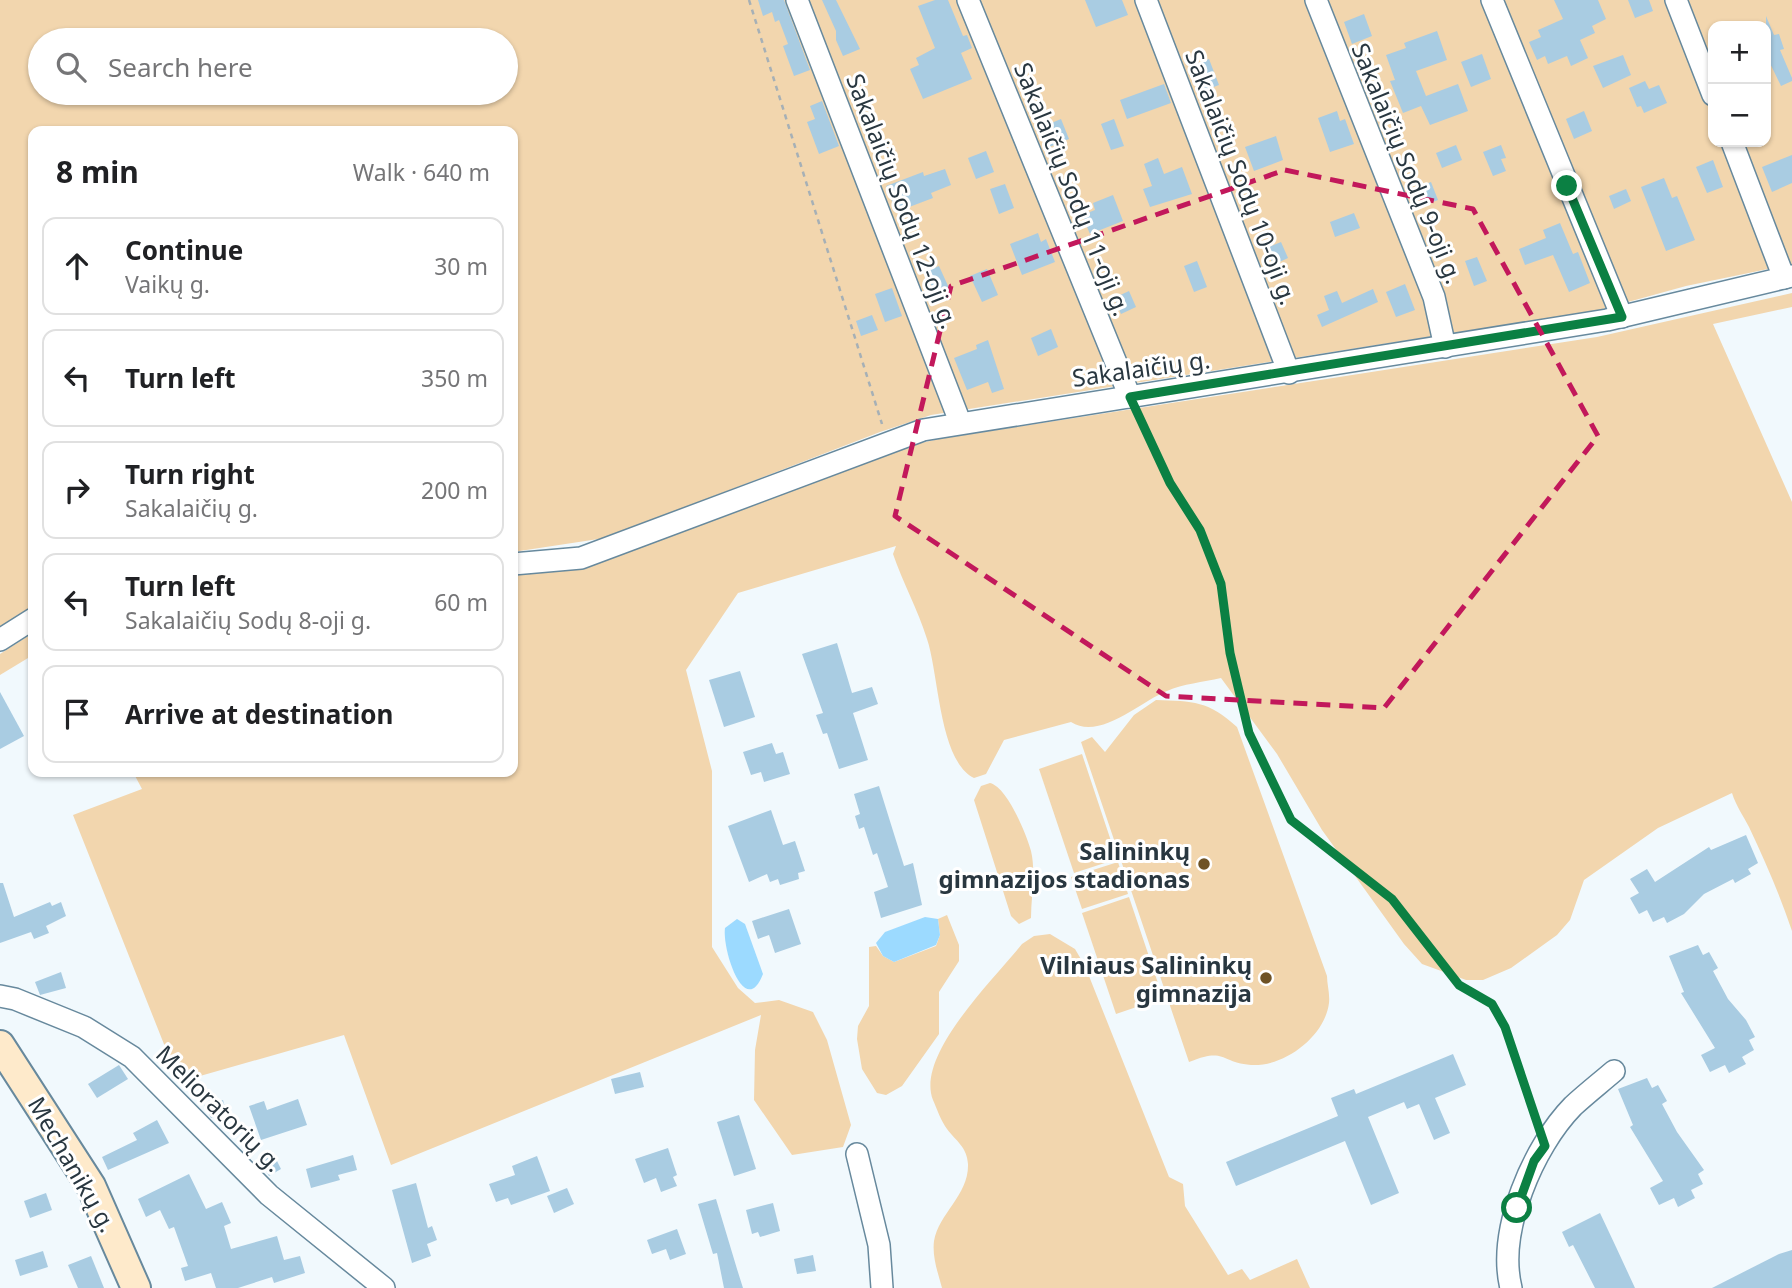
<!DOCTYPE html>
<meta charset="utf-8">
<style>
body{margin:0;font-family:"Noto Sans",sans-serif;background:#f6f6f6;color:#202124}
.controls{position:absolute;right:21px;top:21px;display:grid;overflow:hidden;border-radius:14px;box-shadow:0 2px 5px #0004}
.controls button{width:63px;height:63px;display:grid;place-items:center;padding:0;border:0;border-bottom:2px solid #e0e0e0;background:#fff;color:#202124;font:35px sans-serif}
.stop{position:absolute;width:21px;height:21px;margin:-16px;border:5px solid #0b8043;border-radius:50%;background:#fff}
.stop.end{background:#0b8043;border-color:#fff;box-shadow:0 2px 7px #0008}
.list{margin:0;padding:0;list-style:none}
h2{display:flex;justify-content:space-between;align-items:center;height:91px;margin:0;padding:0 28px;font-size:30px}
h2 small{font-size:23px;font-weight:400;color:#757577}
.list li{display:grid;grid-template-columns:46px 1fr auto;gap:21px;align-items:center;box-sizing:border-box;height:98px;margin:0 14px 14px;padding:0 14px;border:2px solid #e0e0e0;border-radius:14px}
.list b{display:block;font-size:26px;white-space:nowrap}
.list p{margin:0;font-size:23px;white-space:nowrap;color:#757577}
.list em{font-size:23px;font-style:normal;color:#757577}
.icon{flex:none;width:38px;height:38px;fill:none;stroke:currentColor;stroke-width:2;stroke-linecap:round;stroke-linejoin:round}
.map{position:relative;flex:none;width:1792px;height:1288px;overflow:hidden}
.search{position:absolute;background:#fff;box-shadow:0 2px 5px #0004;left:28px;top:28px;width:490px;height:77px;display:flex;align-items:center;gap:18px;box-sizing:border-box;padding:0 24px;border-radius:38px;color:#757577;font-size:26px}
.panel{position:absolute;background:#fff;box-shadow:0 2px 5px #0004;left:28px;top:126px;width:490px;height:651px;border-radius:14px}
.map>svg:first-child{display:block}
.green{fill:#f2d6ae;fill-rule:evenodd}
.water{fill:#9cdaff}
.building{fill:#a9cce2}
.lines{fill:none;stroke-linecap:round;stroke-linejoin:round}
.minor-casing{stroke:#67899d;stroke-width:24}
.secondary-casing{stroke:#67899d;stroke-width:32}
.path{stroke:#a6b0b6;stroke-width:2.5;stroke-dasharray:5 5;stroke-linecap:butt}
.minor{stroke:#fff;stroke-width:21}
.secondary{stroke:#feeacb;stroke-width:28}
.route{stroke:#0b8043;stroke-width:9}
.marked{fill:none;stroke:#c2185b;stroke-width:5;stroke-dasharray:14 9;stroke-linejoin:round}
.poi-dot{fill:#6e5225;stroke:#fff;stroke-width:2.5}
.labels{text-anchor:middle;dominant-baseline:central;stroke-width:6;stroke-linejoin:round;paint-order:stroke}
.street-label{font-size:24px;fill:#293740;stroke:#fff}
.poi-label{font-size:24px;font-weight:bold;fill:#293740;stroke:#fff;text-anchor:end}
</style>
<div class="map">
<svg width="1792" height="1288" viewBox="0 0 1792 1288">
<rect width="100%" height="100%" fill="#f1f9fd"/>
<!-- green -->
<g class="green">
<path d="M0 0H1792V264L1686 286 1599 310 931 415 880 432 605 538 513 552V131H33V607L0 627ZM1713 26H1766V142H1713ZM40 40H506V93H40Z"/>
<path d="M1792 293V307L1713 324 1792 502V931C1780 895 1765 861 1749 827 1743 815 1736 806 1732 793L1658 828 1584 880 1570 920 1557 935 1511 968 1483 980H1466L1422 964 1404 944 1322 830 1277 754 1221 678C1203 682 1183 684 1167 691 1141 701 1100 741 1071 722L1004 740 986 774 974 778C939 761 939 674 927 639 918 610 903 583 893 554L896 546 738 593 686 670 712 771V947L738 988 755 1003 779 1000 813 1012 827 1040 851 1125 843 1147 792 1155 754 1100 755 1050 761 1015 391 1165 344 1035 179 1082 73 815 142 789 133 772H513V576L569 569 608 560 916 444 939 439 1597 337Z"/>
<path d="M33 633V655L0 675V654Z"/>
<path d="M1156 700C1193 701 1209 701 1237 727L1327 976C1327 984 1330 994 1329 1003 1325 1036 1285 1067 1251 1065 1219 1062 1226 1047 1189 1062L1081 742 1092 737 1105 752 1134 715Z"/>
<path d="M1082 754 1117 859 1074 873 1039 769Z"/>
<path d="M990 783C1007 787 1026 833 1031 851 1036 872 1031 897 1031 918L1019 924 1011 916 974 800 981 786Z"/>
<path d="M1118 862 1128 894 1082 909 1071 877Z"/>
<path d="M1129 897 1163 998 1116 1014 1082 913Z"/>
<path d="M947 915 959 945V961L939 992V1034L902 1086 886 1095 877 1093 862 1069 857 1039 858 1026 869 1006V947L876 946 883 956 894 962 936 946 940 935 938 919Z"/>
<path d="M1050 934 1075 949 1085 966 1169 1177 1183 1184 1185 1206 1228 1275 1242 1269 1250 1280 1297 1259 1310 1288H942C938 1273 932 1257 934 1241 939 1213 969 1195 968 1164 967 1147 956 1141 947 1129 941 1121 937 1109 933 1100 915 1055 995 978 1022 944L1034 936Z"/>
</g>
<!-- water -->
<g class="water">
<path d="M925 917 938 919 940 935 936 945 894 962 883 956 876 943 885 932Z"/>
<path d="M737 919 745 924 763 974C745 1020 722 950 725 928Z"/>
</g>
<!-- building -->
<g class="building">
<path d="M758 0H784L810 70 794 76 783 46 788 44 779 20 775 22 772 12 763 16Z"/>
<path d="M822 0H836L860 49 843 56 836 40V31Z"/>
<path d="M935 0H948L963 36 967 35 972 48 961 53 972 79 923 99 910 69 919 65 916 58 935 48 918 6Z"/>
<path d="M1085 0H1122L1128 15 1096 27Z"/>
<path d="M1554 0H1598L1606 19 1592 26 1595 33 1580 40 1588 58 1571 66 1567 56 1548 64 1545 56 1537 60 1529 42 1541 37 1538 30 1563 19Z"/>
<path d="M1628 0H1649L1653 11 1635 18Z"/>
<path d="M1364 14 1372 36 1352 44 1344 22Z"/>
<path d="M1766 16 1774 35 1779 34 1784 49 1780 50 1792 78V81L1781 86 1766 55Z"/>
<path d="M1437 31 1447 60 1416 71 1426 96 1458 84 1468 111 1430 125 1421 106 1403 113 1390 81 1395 80 1386 55 1406 48 1404 43Z"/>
<path d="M1482 54 1491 79 1471 87 1461 62Z"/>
<path d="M1623 55 1631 75 1603 88 1593 66Z"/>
<path d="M1209 59 1219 85 1203 91 1193 65Z"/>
<path d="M1645 81 1649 89 1659 85 1667 103 1644 113 1641 106 1637 107 1629 88Z"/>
<path d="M1164 84 1171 103 1127 119 1120 100Z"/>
<path d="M822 101 839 146 819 154 807 122 815 119 810 106Z"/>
<path d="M1337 111 1340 121 1345 119 1354 144 1330 152 1318 118Z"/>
<path d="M1584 111 1592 131 1574 139 1566 119Z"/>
<path d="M1061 119 1069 139 1047 148 1039 128Z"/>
<path d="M1114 119 1124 146 1111 150 1101 124Z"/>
<path d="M1276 136 1283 160 1254 171 1245 147Z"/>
<path d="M1456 145 1462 160 1442 168 1436 153Z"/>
<path d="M1501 145 1506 158 1501 159 1506 171 1493 176 1483 152Z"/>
<path d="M986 151 994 172 976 179 968 158Z"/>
<path d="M1792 155V183L1772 192 1762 167Z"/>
<path d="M1158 158 1164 174 1182 167 1192 194 1150 207 1143 189 1152 186 1144 164Z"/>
<path d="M1713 160 1723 187 1707 193 1696 167Z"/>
<path d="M945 169 951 185 931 193 933 198 896 212 886 186 923 172 924 176Z"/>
<path d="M1664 178 1672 198 1677 196 1695 240 1666 251 1641 187Z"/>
<path d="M1431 182 1438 200 1425 205 1418 187Z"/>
<path d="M1005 184 1014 208 999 214 990 189Z"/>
<path d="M1626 189 1631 201 1614 209 1609 196Z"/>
<path d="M1113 195 1123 221 1090 234 1082 215 1095 210 1093 203Z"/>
<path d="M1354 213 1360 228 1335 237 1330 222Z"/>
<path d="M1560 223 1573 254 1578 252 1590 283 1569 292 1553 255 1525 265 1519 249 1546 238 1543 230Z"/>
<path d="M1038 233 1041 242 1046 239 1055 262 1022 275 1010 244Z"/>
<path d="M1281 242 1288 258 1273 265 1266 248Z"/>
<path d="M1477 257 1487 281 1474 286 1465 261Z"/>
<path d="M1197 261 1207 287 1194 292 1184 266Z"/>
<path d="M939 266 949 288 935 294 925 272Z"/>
<path d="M987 269 998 295 982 302 970 276Z"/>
<path d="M1405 284 1415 310 1396 317 1386 292Z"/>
<path d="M892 288 902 316 885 322 875 294Z"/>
<path d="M1373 289 1378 302 1322 327 1317 315 1329 310 1324 296 1337 291 1342 303Z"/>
<path d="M1129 291 1136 307 1121 314 1114 298Z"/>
<path d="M872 315 878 330 861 336 856 321Z"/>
<path d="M1051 329 1058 347 1038 356 1031 338Z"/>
<path d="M988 340 1004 389 992 393 988 382 967 390 954 358 977 349 976 345Z"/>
<path d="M837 643 852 693 872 687 878 704 853 713 868 760 839 769 827 733 823 734 816 715 823 713 802 654Z"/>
<path d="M740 671 755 717 724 727 709 680Z"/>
<path d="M0 692 24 736 0 749Z"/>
<path d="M772 743 776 754 783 752 790 774 764 782 761 772 751 775 743 752Z"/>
<path d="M879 786 904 866 913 863 922 905 881 918 874 892 888 887 877 853 873 855 864 827 859 829 855 816 860 814 854 794Z"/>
<path d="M771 810 783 845 795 841 805 871 798 873 799 879 780 885 778 879 770 882 767 874 749 882 728 826Z"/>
<path d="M1746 835 1758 863 1748 869 1751 874 1735 883 1733 879 1704 894 1684 914 1667 923 1664 917 1653 922 1647 910 1639 914 1630 898 1639 893 1630 879 1647 869 1655 882 1709 847 1711 850Z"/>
<path d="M0 883H3L14 917 50 902 52 906 61 902 66 916 46 926 49 933 34 939 31 932 0 943Z"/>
<path d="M789 909 801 944 775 953 769 935 758 939 752 921Z"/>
<path d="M1698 945 1703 955 1709 952 1718 968 1713 971 1728 999 1746 1020 1755 1037 1749 1040 1754 1050 1742 1057 1746 1064 1729 1073 1725 1065 1710 1072 1701 1055 1715 1048 1681 993 1684 992 1669 956Z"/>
<path d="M61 972 66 988 40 995 35 982Z"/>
<path d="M1453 1054 1466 1085 1435 1098 1450 1133 1434 1140 1419 1104 1407 1109 1404 1102 1368 1117 1399 1193 1371 1205 1345 1141 1236 1186 1226 1162 1338 1116 1331 1098 1354 1089 1356 1094Z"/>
<path d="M119 1065 128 1079 97 1098 88 1084Z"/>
<path d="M640 1072 644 1087 615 1094 611 1079Z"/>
<path d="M1647 1078 1652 1088 1658 1085 1667 1101 1662 1104 1677 1132 1704 1170 1698 1174 1703 1184 1691 1190 1695 1198 1678 1207 1674 1198 1659 1205 1650 1188 1663 1181 1630 1127 1633 1125 1618 1089Z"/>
<path d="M298 1099 307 1125 261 1140 249 1106 264 1101 267 1110Z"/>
<path d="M223 1100 227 1114 211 1118 204 1105Z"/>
<path d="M739 1115 756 1169 734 1176 717 1122Z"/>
<path d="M157 1120 169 1143 108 1170 102 1157 137 1140 133 1133Z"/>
<path d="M668 1148 677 1175 673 1177 677 1186 661 1192 656 1178 644 1183 635 1159Z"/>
<path d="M272 1151 281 1169 269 1176 259 1158Z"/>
<path d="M353 1155 357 1170 338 1175 340 1180 311 1188 306 1169Z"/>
<path d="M537 1156 550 1191 511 1205 508 1198 496 1202 489 1184 515 1175 512 1166Z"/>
<path d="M189 1174 206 1209 222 1202 231 1223 224 1226 231 1249 277 1236 284 1260 300 1256 305 1273 274 1283 272 1277 238 1288H216L211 1273 185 1281 181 1268 188 1266 174 1227 169 1229 160 1210 146 1217 138 1199Z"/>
<path d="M416 1183 428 1228 432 1226 437 1240 427 1244 431 1256 412 1263 392 1190Z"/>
<path d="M567 1188 574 1204 554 1213 547 1196Z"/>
<path d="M46 1193 52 1210 30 1218 24 1201Z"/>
<path d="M716 1199 737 1269 743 1288H724L717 1253 713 1254 698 1204Z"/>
<path d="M773 1203 780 1231 760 1237 758 1232 752 1234 746 1210Z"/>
<path d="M1600 1213 1616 1247 1635 1288H1595L1573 1245 1569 1247 1562 1232Z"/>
<path d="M677 1229 686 1254 670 1260 666 1249 652 1254 647 1240Z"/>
<path d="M1792 1250V1288H1712L1779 1254Z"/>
<path d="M43 1251 48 1267 20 1276 15 1260Z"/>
<path d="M813 1255 816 1271 797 1274 794 1259Z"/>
<path d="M91 1256 104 1288H78L68 1265Z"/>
</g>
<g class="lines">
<defs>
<g id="minor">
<path d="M797 0 960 422"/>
<path d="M968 0 1130 397"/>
<path d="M1146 0 1289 373"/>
<path d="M1316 0 1434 297 1445 347"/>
<path d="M1492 0 1622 317"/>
<path d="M1676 0 1713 95"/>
<path d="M1732 142 1784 278"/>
<path d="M513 564 581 558 923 430 1607 320 1792 276"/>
<path d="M0 640 33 619"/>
<path d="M0 996 15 999 84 1027 132 1057 269 1195 384 1288"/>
<path d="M857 1154 879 1245 882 1288"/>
<path d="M1511 1288C1497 1231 1533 1147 1573 1106 1586 1094 1600 1083 1614 1071"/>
</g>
<path id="secondary" d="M0 1045 91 1186 136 1288"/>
</defs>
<!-- minor casing -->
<use href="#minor" class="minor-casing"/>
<!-- secondary casing -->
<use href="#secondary" class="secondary-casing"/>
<!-- path -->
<g class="path">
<path d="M749 0 882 424"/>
<path d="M1136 413 1170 483 1200 530 1221 584 1230 653 1249 733 1291 820 1392 899 1459 985 1492 1004 1505 1027 1536 1121"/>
</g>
<!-- minor -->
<use href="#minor" class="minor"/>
<!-- secondary -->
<use href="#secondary" class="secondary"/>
</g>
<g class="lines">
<!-- route -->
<path class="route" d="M1517 1208 1534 1161 1545 1146 1505 1027 1492 1004 1459 985 1392 899 1291 820 1249 733 1230 653 1221 584 1200 530 1170 483 1130 397 1622 317 1567 186"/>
</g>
<!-- marked area -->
<path class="marked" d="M1285 170 1473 209 1598 436 1384 708 1166 696 895 516 951 286Z"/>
<!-- markers -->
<g class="poi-dot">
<circle cx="1204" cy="864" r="7"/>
<circle cx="1266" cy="978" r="7"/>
</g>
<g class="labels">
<!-- street labels -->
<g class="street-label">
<text transform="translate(1408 163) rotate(68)">Sakalaičių Sodų 9-oji g.</text>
<text transform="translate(1242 177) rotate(69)">Sakalaičių Sodų 10-oji g.</text>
<text transform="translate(1073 189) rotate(68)">Sakalaičių Sodų 11-oji g.</text>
<text transform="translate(903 201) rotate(69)">Sakalaičių Sodų 12-oji g.</text>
<text transform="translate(1141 368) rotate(-8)">Sakalaičių g.</text>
<text transform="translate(220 1108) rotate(45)">Melioratorių g.</text>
<text transform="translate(73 1164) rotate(60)">Mechanikų g.</text>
</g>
<!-- poi labels -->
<g class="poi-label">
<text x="1190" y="850">Salininkų<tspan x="1190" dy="28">gimnazijos stadionas</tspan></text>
<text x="1252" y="964">Vilniaus Salininkų<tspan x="1252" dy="28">gimnazija</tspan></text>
</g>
</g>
</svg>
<div class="controls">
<button>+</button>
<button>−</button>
</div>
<div class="stop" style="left:1517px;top:1208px"></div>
<div class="stop end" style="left:1567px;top:186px"></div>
<div class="search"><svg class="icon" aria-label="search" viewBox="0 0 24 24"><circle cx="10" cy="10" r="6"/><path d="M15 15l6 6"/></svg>Search here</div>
<section class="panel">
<h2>8 min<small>Walk · 640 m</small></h2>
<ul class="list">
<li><svg class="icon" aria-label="ahead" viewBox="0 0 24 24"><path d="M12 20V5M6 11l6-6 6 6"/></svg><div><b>Continue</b><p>Vaikų g.</p></div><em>30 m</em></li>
<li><svg class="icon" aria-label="left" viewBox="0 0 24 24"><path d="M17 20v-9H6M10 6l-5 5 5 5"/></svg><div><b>Turn left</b></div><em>350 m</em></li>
<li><svg class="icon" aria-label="right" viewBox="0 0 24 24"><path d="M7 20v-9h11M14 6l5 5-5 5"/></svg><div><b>Turn right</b><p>Sakalaičių g.</p></div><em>200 m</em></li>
<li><svg class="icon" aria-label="left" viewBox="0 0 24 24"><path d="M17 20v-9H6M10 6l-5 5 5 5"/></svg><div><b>Turn left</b><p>Sakalaičių Sodų 8-oji g.</p></div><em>60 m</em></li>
<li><svg class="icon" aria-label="arrive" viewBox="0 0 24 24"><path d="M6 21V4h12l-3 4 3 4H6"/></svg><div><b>Arrive at destination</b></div></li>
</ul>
</section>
</div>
